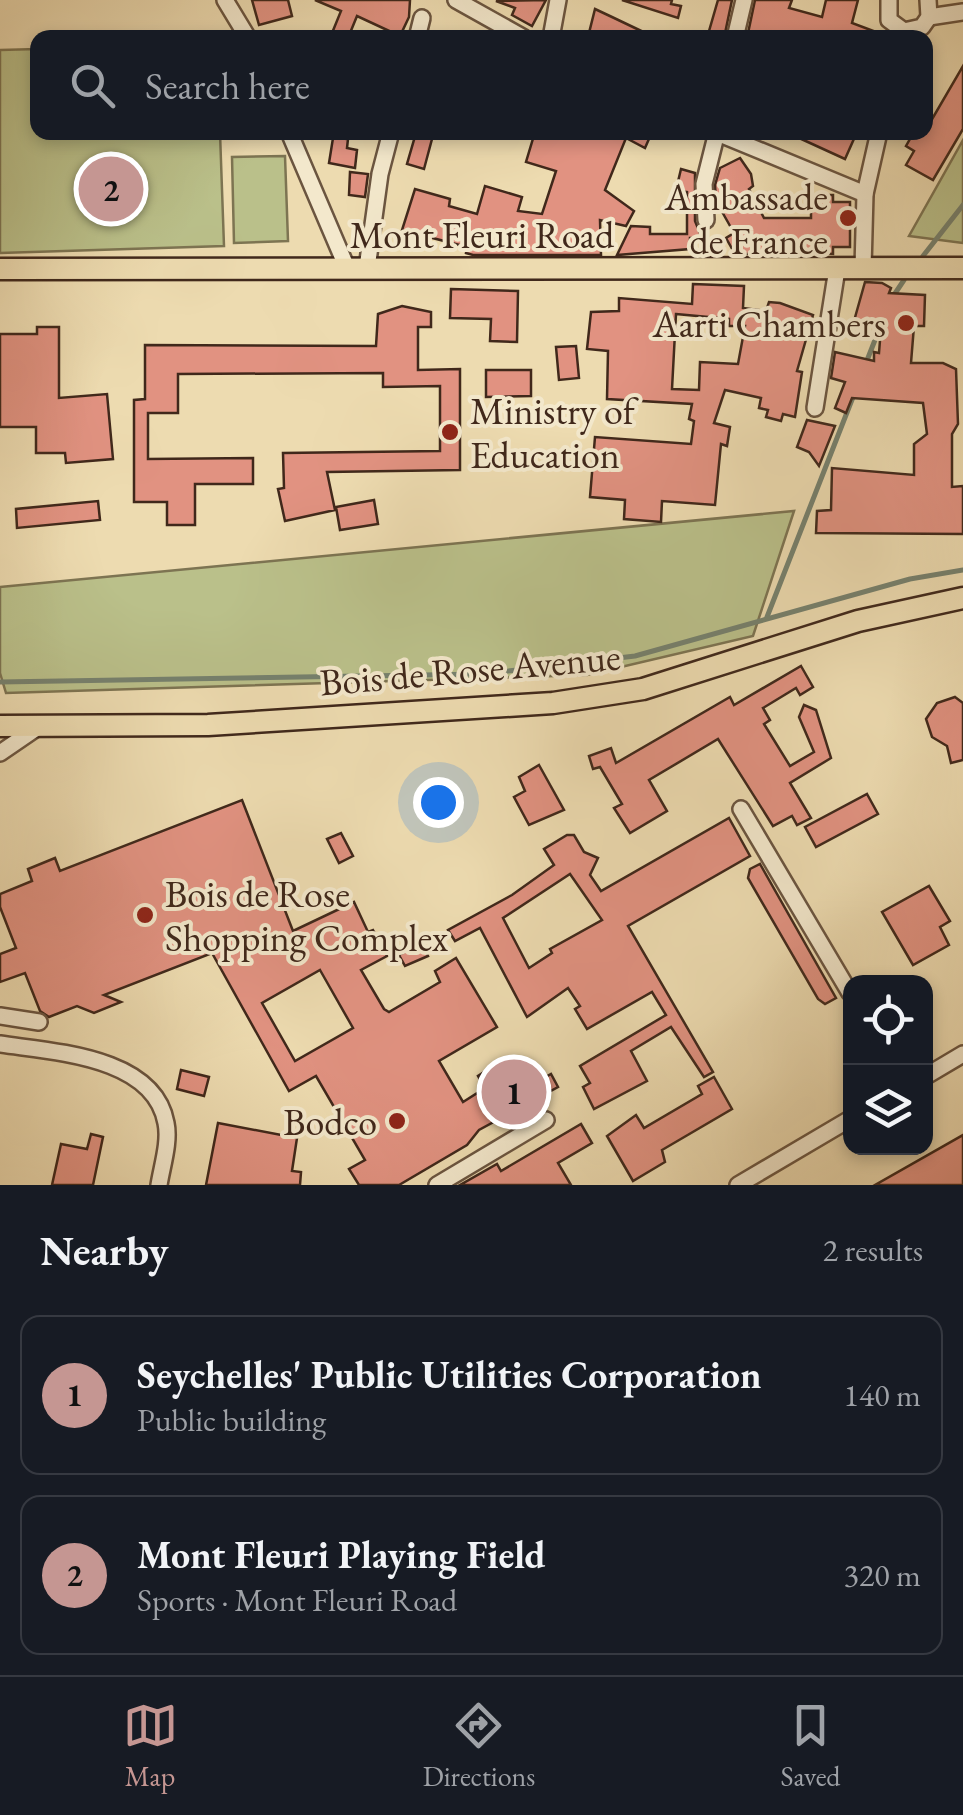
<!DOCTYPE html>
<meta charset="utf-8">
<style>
body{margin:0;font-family:"EB Garamond",serif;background:#242831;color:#f1f3f6}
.controls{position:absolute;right:30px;bottom:30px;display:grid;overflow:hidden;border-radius:20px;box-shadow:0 5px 15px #0003}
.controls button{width:90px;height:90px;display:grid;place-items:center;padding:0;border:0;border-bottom:2px solid #363941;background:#171b24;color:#f1f3f6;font:50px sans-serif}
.you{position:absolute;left:438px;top:802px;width:35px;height:35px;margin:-25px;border:8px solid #fff;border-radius:50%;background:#1a73e8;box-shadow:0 0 0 15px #1a73e833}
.badge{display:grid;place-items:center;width:65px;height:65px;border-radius:50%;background:#c59692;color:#111;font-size:32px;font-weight:700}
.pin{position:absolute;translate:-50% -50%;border:5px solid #fff;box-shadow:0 2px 10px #0006}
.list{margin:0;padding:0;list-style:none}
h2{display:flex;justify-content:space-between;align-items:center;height:130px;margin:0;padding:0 40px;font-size:42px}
h2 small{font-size:32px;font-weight:400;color:#9ea1a6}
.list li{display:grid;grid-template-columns:65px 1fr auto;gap:30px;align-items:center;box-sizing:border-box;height:160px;margin:0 20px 20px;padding:0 20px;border:2px solid #363941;border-radius:20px}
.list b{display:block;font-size:38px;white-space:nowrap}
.list p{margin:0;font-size:32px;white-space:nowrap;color:#9ea1a6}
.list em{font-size:32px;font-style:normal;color:#9ea1a6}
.icon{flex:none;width:55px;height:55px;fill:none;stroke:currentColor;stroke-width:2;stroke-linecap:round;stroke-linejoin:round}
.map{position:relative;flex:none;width:963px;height:1185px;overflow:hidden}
.search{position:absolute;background:#171b24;box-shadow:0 5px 15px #0003;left:30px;right:30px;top:30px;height:110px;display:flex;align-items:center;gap:25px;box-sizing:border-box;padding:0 35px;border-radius:20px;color:#9ea1a6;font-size:38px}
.sheet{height:490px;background:#171b24}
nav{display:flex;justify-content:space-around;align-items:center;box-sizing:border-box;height:140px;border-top:2px solid #363941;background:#171b24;font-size:28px;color:#9ea1a6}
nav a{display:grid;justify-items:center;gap:5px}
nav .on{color:#c59692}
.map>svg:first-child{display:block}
.green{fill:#bac08a;stroke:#7d7452;stroke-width:2.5}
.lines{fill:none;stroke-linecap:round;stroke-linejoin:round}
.stream{stroke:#76816e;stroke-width:5}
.building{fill:#e19281;stroke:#40281b;stroke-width:2.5;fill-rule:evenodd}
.minor-casing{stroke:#6b5540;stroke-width:20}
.major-casing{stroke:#40281b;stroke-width:25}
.minor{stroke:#f3e8cc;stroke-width:15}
.major{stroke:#eddbb0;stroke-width:20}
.poi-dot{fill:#8f2418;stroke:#f3e8cc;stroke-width:4}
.labels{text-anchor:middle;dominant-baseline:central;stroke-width:8;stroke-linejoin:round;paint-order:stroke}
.poi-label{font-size:38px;fill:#40281b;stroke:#f3e8cc;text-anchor:end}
.street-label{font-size:38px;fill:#40281b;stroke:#f3e8cc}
</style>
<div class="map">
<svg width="963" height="1185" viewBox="0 0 963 1185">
<rect width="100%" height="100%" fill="#eddbb0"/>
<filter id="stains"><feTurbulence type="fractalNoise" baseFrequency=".002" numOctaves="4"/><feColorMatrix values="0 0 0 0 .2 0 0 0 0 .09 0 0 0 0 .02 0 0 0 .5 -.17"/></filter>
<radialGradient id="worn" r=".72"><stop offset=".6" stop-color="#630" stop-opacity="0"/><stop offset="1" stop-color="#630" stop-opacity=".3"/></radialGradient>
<!-- green -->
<g class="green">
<path d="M37 49 38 132 220 133 224 246 0 253V50Z"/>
<path d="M963 140V243L909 236Z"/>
<path d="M285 156 288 241 234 243 232 157Z"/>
<path d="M794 511 753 636 587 675 6 693 0 673V587Z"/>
</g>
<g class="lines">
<!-- stream -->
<g class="stream">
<path d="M923 256 963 205"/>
<path d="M892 298 904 280"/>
<path d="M866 363 882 322"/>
<path d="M767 617 855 392"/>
<path d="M0 682 483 674 635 656 910 579 963 570"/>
</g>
</g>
<!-- building -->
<g class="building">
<path d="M252 0H288L292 16 259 25Z"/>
<path d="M315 0H410L409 17 400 36 357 16 348 38H330L341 11Z"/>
<path d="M546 0 532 26 512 15 515 8 496 1Z"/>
<path d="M622 0H672L671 4 681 6 678 18Z"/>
<path d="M718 0H732L724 38H707Z"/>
<path d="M755 0H792L789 8 822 17 826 0H858L852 23 892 38H747Z"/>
<path d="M595 9 612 17 656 38H606L589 33Z"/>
<path d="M963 66V129L933 180 906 165 914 151 906 146 914 132H926V118L931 121Z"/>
<path d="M535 132H652L645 148 626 138 605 190 634 211 626 226 600 220 601 255H473L466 253 467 247 402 230 415 189 450 199 449 206 477 214 485 186 522 197 518 211 542 214 556 171 526 162Z"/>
<path d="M786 132H857L845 159Z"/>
<path d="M416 133 432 139 424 169 407 164Z"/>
<path d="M333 138 348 139 347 148 357 150 355 168 329 163Z"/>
<path d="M740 158 751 174 753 186 749 189 764 218H811V195H833V202H850V247H833V254L771 249 761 254H735L726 238 734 233 716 201 715 185 720 168Z"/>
<path d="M681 169 695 173V221L702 238H690V249L617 255 631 226 650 227V234H687V192L676 190Z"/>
<path d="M350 172 368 174 365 197 349 195Z"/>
<path d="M865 282 882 283 891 288 889 293 925 295 924 326H914L911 363H943L956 369 958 424 952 434V487L963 486V534L816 533 817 511 831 510 832 468 914 475V444L927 434 923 403 852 398 846 413 835 408 845 382 831 378 835 352 874 361V352L879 353 881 328 854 321Z"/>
<path d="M693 284 744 286 743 308 766 311 769 302 780 303 813 315 797 371 802 372 795 417 783 414 781 421 766 417 768 410 759 408 761 398 725 390 714 423 730 427 727 446 721 444 715 505 662 501 661 522 624 519 625 500 590 497 595 437 691 444 694 421 689 419 692 404 607 399 608 351 587 349 591 312 619 311V298L692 304ZM676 314 729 319V326H745L738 364 700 362 699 390 672 389Z"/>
<path d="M451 289 518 291 517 342 490 341 491 319 450 318Z"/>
<path d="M402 306 431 312V327H418V370L460 369V470L327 472 335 510 285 521 278 489 284 488 283 453 440 451V386L383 387V373L178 374V413H148V459L253 458V484H195V525H167V502H134V400L145 399V345L376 346 378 314Z"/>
<path d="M37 327H59V398L107 394 113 459 66 463 65 453H36V427H0V334H37Z"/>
<path d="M576 346 579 378 559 380 556 347Z"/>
<path d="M486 370H531V396L486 397Z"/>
<path d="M807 420 835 426 819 466 809 452 797 447Z"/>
<path d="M374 500 378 524 340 530 336 507Z"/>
<path d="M98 501 100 520 17 528 16 509Z"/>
<path d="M801 666 813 687 800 695 796 688 763 708 770 720 764 724 790 766 814 752 799 717 804 705 816 710 831 758 790 783 811 818 797 825 792 816 773 826 718 739 649 780 667 811 630 833 614 808 622 804 600 767 593 769 589 756 611 748 616 763 730 697 734 705Z"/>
<path d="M955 697 963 703V760L951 763 947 746 932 737 926 719 937 703Z"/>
<path d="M539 765 564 810 529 825 514 797 525 791 519 777Z"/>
<path d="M867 794 878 814 816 847 805 827Z"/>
<path d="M242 800 293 931 354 902 368 932 373 930 387 956 361 970 384 1009 389 1012 440 982 435 971 456 958 497 1027 439 1061 463 1102 485 1088 478 1076 495 1065 502 1077 515 1070 526 1088 551 1074 558 1087 479 1130 467 1145 399 1185H359L349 1169 365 1160 316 1076 289 1091 212 953 104 995 121 1002 94 1013 77 1006 49 1017 40 1011 25 973 0 982V954L16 948 0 907V894L32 881 28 869 55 858 60 871ZM320 970 353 1028 295 1061 262 1003Z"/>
<path d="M729 818 750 856 628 926 713 1072 704 1077 671 1027 631 1051 647 1081 594 1109 583 1087 590 1083 580 1066 666 1015 652 992 587 1029 575 1009 580 1006 568 988 527 1017 480 928 455 941 448 930 512 895 554 865 544 849 567 835H574L584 852 598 858 590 875 601 891ZM570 874 602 920 550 949 552 953 529 968 503 918Z"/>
<path d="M341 833 353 856 339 863 327 839Z"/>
<path d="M760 864 836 998 825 1004 818 999 748 878 750 869Z"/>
<path d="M929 886 950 921 940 927 949 945 913 965 882 912Z"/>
<path d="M422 943 428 956 405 966 399 955Z"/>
<path d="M181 1070 209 1077 204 1096 177 1089Z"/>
<path d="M714 1077 732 1109 662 1150 665 1162 633 1181 607 1136 636 1115 644 1128 702 1094 698 1086Z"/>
<path d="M218 1123 297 1138 292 1171 301 1172 300 1185H206Z"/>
<path d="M581 1124 592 1143 558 1163 571 1185H460L497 1164 501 1171Z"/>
<path d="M91 1134 103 1137 93 1185H52L61 1144 87 1149Z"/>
<path d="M963 1135V1185H875Z"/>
</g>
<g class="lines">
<defs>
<g id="minor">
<path d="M225 0 248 38"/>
<path d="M456 0 524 38"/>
<path d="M889 0V20L904 31 922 27 929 17 928 0"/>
<path d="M929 17 963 12"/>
<path d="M417 38 422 18"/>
<path d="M551 38 558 0"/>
<path d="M735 38 744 0"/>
<path d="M289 132 347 268"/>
<path d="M715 132 865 194"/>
<path d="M706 220 704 184 717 132"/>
<path d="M367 268 380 174 391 132"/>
<path d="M863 268 865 194 879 132"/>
<path d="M815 408 837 269"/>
<path d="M0 753 38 727"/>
<path d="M741 809 850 993"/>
<path d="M0 1016 39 1022"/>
<path d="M0 1044C53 1052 154 1056 166 1123 170 1142 162 1166 159 1185"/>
<path d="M926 1076 963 1054"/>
<path d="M437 1185 546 1120"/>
<path d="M738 1185 850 1119"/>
</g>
<g id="major">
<path d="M0 269 963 268"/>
<path d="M0 726 208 725 553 703 643 689 858 621 963 598"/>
</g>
</defs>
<!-- minor casing -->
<use href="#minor" class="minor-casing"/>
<!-- major casing -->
<use href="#major" class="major-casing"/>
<!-- minor -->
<use href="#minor" class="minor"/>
<!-- major -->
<use href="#major" class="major"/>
</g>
<!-- markers -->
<g class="poi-dot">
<circle cx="848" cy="218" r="10"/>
<circle cx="906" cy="323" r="10"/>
<circle cx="450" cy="432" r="10"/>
<circle cx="145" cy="915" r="10"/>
<circle cx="397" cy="1121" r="10"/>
</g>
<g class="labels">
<!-- poi labels -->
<g class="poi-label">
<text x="828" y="196">Ambassade<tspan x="828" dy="44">de France</tspan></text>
<text x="886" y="323">Aarti Chambers</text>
<text x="470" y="410" text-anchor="start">Ministry of<tspan x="470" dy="44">Education</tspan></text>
<text x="165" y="893" text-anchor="start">Bois de Rose<tspan x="165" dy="44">Shopping Complex</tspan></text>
<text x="377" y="1121">Bodco</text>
</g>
<!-- street labels -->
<g class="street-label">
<text x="482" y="234">Mont Fleuri Road</text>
<text transform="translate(470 669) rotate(-5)">Bois de Rose Avenue</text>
</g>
</g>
<rect width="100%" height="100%" filter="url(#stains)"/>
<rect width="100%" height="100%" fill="url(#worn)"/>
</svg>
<div class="controls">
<button><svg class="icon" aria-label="locate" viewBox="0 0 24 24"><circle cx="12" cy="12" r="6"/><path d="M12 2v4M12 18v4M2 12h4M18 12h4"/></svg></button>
<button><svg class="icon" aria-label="layers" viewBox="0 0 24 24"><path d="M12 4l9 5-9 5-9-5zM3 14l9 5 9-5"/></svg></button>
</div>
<div class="you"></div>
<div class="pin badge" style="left:514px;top:1092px">1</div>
<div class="pin badge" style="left:111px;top:189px">2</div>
<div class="search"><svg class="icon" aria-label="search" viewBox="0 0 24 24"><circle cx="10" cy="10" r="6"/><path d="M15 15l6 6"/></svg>Search here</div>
</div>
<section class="sheet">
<h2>Nearby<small>2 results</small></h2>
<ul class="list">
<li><span class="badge">1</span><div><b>Seychelles' Public Utilities Corporation</b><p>Public building</p></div><em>140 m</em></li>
<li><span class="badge">2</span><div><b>Mont Fleuri Playing Field</b><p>Sports · Mont Fleuri Road</p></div><em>320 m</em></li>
</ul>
</section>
<nav>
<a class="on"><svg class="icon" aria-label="map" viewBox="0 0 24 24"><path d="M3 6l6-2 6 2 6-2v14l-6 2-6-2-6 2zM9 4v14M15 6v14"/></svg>Map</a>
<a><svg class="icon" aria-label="directions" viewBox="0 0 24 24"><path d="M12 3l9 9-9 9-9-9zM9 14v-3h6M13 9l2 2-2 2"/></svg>Directions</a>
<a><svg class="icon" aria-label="saved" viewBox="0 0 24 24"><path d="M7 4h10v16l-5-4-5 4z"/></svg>Saved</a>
</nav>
